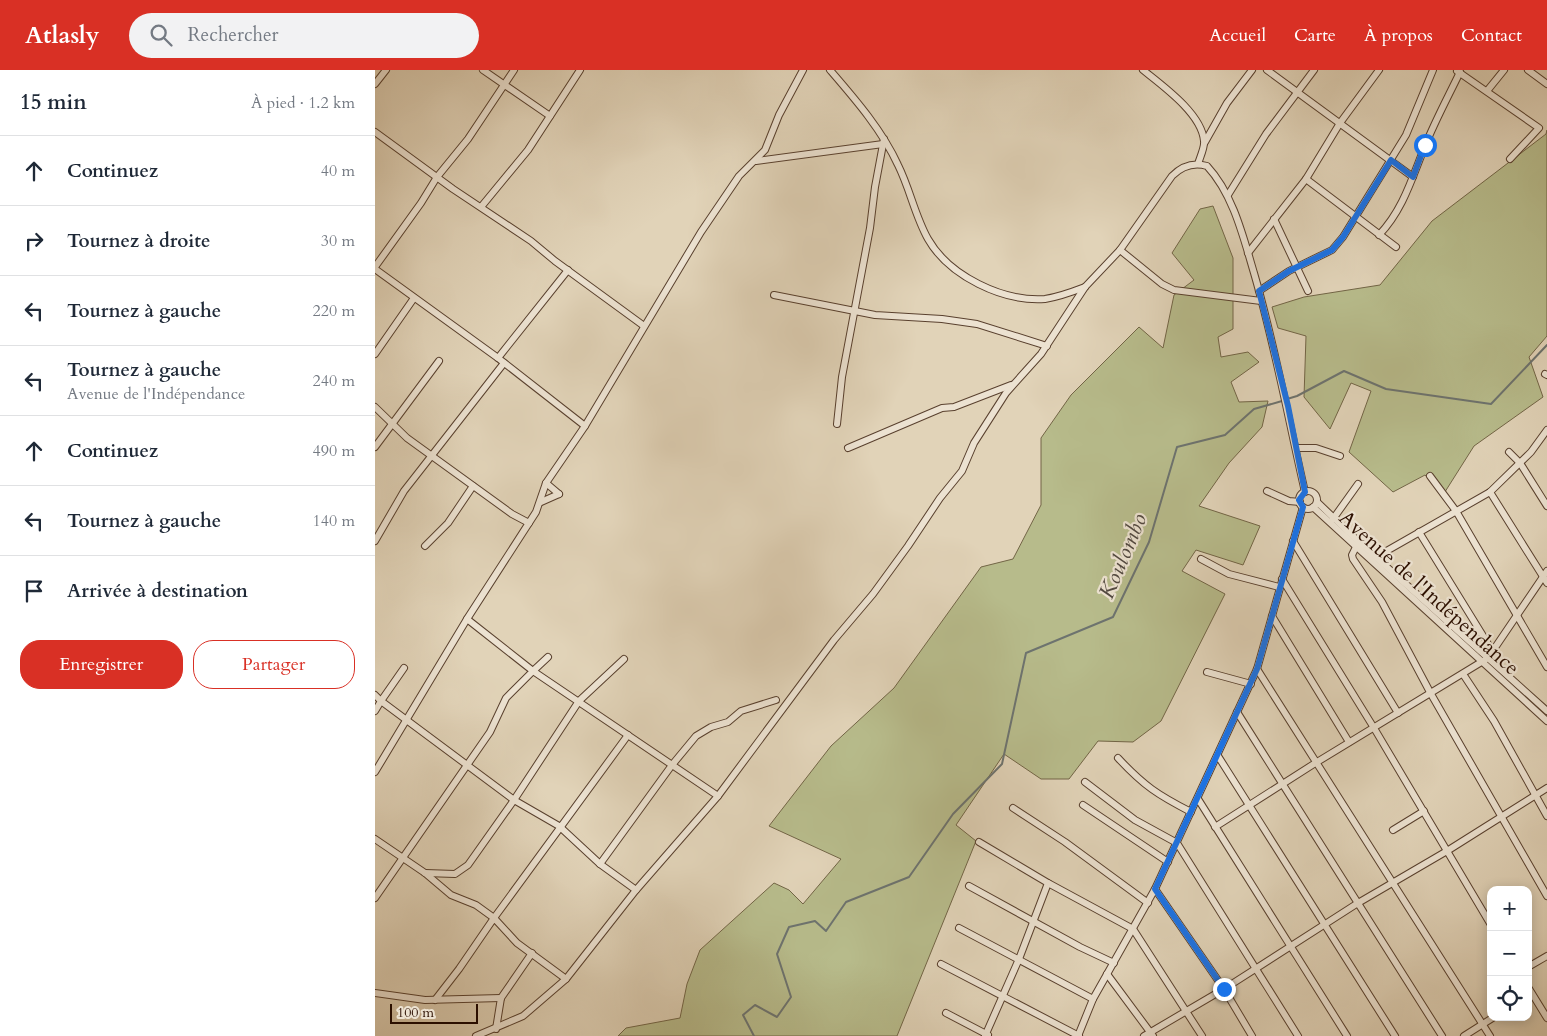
<!DOCTYPE html>
<html lang="fr">
<meta charset="utf-8">
<style>
body{margin:0;font-family:Cardo,serif;background:#f2f2f3;color:#1f2937}
.controls{position:absolute;right:15px;bottom:15px;display:grid;overflow:hidden;border-radius:10px;box-shadow:0 2px 12px #0003}
.controls button{width:45px;height:45px;display:grid;place-items:center;padding:0;border:0;border-bottom:1px solid #e0e1e3;background:#fff;color:#1f2937;font:25px sans-serif}
.scale{position:absolute;left:15px;bottom:12px;width:88px;box-sizing:border-box;padding-left:5px;border:2px solid #2c0f00;border-top:0;font-size:14px;line-height:18px;white-space:nowrap;color:#2c0f00;-webkit-text-stroke:4px #ece2d1;paint-order:stroke}
.stop{position:absolute;width:15px;height:15px;margin:-11px;border:4px solid #1a73e8;border-radius:50%;background:#fff}
.stop.end{background:#1a73e8;border-color:#fff;box-shadow:0 1px 5px #0008}
.list{margin:0;padding:0;list-style:none}
h2{display:flex;justify-content:space-between;align-items:center;height:65px;margin:0;padding:0 20px;font-size:21px}
h2 small{font-size:16px;font-weight:400;color:#747a83}
.list li{display:grid;grid-template-columns:32px 1fr auto;gap:15px;align-items:center;box-sizing:border-box;height:70px;padding:0 20px;border-top:1px solid #e0e1e3}
.list b{display:block;font-size:19px;white-space:nowrap}
.list p{margin:0;font-size:16px;white-space:nowrap;color:#747a83}
.list em{font-size:16px;font-style:normal;color:#747a83}
.actions{display:flex;gap:10px;padding:15px 20px}
.actions a{flex:1;padding:11px 0;border:1px solid #d93025;border-radius:20px;text-align:center;font-size:18px;color:#d93025}
.actions .main{background:#d93025;color:#fff}
.icon{flex:none;width:28px;height:28px;fill:none;stroke:currentColor;stroke-width:2;stroke-linecap:round;stroke-linejoin:round}
.map{position:relative;flex:none;width:1172px;height:966px;overflow:hidden}
header{display:flex;align-items:center;gap:30px;box-sizing:border-box;height:70px;padding:0 25px;background:#d93025;color:#fff}
header strong{font-size:24px}
nav{display:flex;gap:28px;margin-inline-start:auto;font-size:18px}
.search{width:350px;height:45px;background:#f2f2f3;display:flex;align-items:center;gap:12px;box-sizing:border-box;padding:0 18px;border-radius:28px;color:#747a83;font-size:19px}
main{display:flex}
aside{flex:1;background:#fff}
.map>svg:first-child{display:block}
.green{fill:#b7bb8b;stroke:#726546}
.lines{fill:none;stroke-linecap:round;stroke-linejoin:round}
.stream{stroke:#6d736f;stroke-width:2}
.minor-casing{stroke:#59402e;stroke-width:8}
.minor{stroke:#ece2d1;stroke-width:6}
.route{stroke:#1a73e8;stroke-width:6}
.labels{text-anchor:middle;dominant-baseline:central;stroke-width:4.5;stroke-linejoin:round;paint-order:stroke}
.street-label{font-size:21px;fill:#2c0f00;stroke:#ece2d1}
.water-label{font-size:22px;font-style:italic;fill:#524941;stroke:#ece2d1}
</style>
<header>
<strong>Atlasly</strong>
<div class="search"><svg class="icon" aria-label="search" viewBox="0 0 24 24"><circle cx="10" cy="10" r="6"/><path d="M15 15l6 6"/></svg>Rechercher</div>
<nav><a>Accueil</a><a>Carte</a><a>À propos</a><a>Contact</a></nav>
</header>
<main>
<aside>
<h2>15 min<small>À pied · 1.2 km</small></h2>
<ul class="list">
<li><svg class="icon" aria-label="ahead" viewBox="0 0 24 24"><path d="M12 20V5M6 11l6-6 6 6"/></svg><div><b>Continuez</b></div><em>40 m</em></li>
<li><svg class="icon" aria-label="right" viewBox="0 0 24 24"><path d="M7 20v-9h11M14 6l5 5-5 5"/></svg><div><b>Tournez à droite</b></div><em>30 m</em></li>
<li><svg class="icon" aria-label="left" viewBox="0 0 24 24"><path d="M17 20v-9H6M10 6l-5 5 5 5"/></svg><div><b>Tournez à gauche</b></div><em>220 m</em></li>
<li><svg class="icon" aria-label="left" viewBox="0 0 24 24"><path d="M17 20v-9H6M10 6l-5 5 5 5"/></svg><div><b>Tournez à gauche</b><p>Avenue de l'Indépendance</p></div><em>240 m</em></li>
<li><svg class="icon" aria-label="ahead" viewBox="0 0 24 24"><path d="M12 20V5M6 11l6-6 6 6"/></svg><div><b>Continuez</b></div><em>490 m</em></li>
<li><svg class="icon" aria-label="left" viewBox="0 0 24 24"><path d="M17 20v-9H6M10 6l-5 5 5 5"/></svg><div><b>Tournez à gauche</b></div><em>140 m</em></li>
<li><svg class="icon" aria-label="arrive" viewBox="0 0 24 24"><path d="M6 21V4h12l-3 4 3 4H6"/></svg><div><b>Arrivée à destination</b></div></li>
</ul>
<div class="actions"><a class="main">Enregistrer</a><a>Partager</a></div>
</aside>
<div class="map">
<svg width="1172" height="966" viewBox="0 0 1172 966">
<rect width="100%" height="100%" fill="#e1d3b8"/>
<filter id="stains"><feTurbulence type="fractalNoise" baseFrequency=".004" numOctaves="4"/><feColorMatrix values="0 0 0 0 .2 0 0 0 0 .09 0 0 0 0 .02 0 0 0 .5 -.17"/></filter>
<radialGradient id="worn" r=".72"><stop offset=".6" stop-color="#630" stop-opacity="0"/><stop offset="1" stop-color="#630" stop-opacity=".3"/></radialGradient>
<!-- green -->
<g class="green">
<path d="M1172 60V266L1154 287 1168 327 1099 376 1068 425 1050 405 1018 422 974 382 996 321 976 313 955 359 929 327 931 266 903 258 897 237 929 227 1005 215 1057 151 1171 64Z"/>
<path d="M838 136 858 188V259L843 267 846 287 873 282 884 292 856 312 864 332 893 331 887 357 854 393 824 436 885 456 868 495 821 480 807 501 850 524 786 651 758 672 723 671 694 709H666L629 684 581 755 601 771 522 966H243L251 958 305 948 312 914 325 880 399 813 414 820 428 834 466 789 394 756 456 676 519 618 606 497 638 489 666 435V368L696 325 764 257 788 278 799 225 819 210 797 183 825 139Z"/>
</g>
<g class="lines">
<!-- stream -->
<g class="stream">
<path d="M912 329 922 326 969 301 1011 319 1116 334 1172 275"/>
<path d="M379 966 368 945 380 935 402 947 416 927 402 884 414 857 440 851 451 861 471 832 534 807 578 744 627 694 651 583 738 547 774 472 802 377 850 365 879 339 907 331"/>
</g>
<defs>
<g id="minor">
<path d="M108 0 175 46"/>
<path d="M455 0C480 29 507 60 523 95 535 119 540 146 553 169 574 206 628 232 670 229 683 227 697 222 710 217"/>
<path d="M768 0C788 16 827 44 829 71 830 77 825 87 823 94"/>
<path d="M892 0 1038 107"/>
<path d="M1153 0 1172 14"/>
<path d="M1082 1 1164 58 1135 89"/>
<path d="M0 14 11 0"/>
<path d="M1112 21 1129 0"/>
<path d="M0 62 78 119 156 171 180 191 269 256"/>
<path d="M830 72 852 33 877 0"/>
<path d="M381 91 508 74"/>
<path d="M931 109 1021 177"/>
<path d="M853 125 891 64 939 0"/>
<path d="M106 137 153 80 205 0"/>
<path d="M899 149 933 221"/>
<path d="M1004 165C1028 140 1037 108 1050 76 1060 51 1073 27 1085 2"/>
<path d="M745 180 787 214 799 220 886 231"/>
<path d="M873 183 931 109 965 53 1004 0"/>
<path d="M0 197 46 133 62 107 93 69 139 0"/>
<path d="M0 199 123 288 210 356"/>
<path d="M884 221 914 201 957 180 968 167 1031 65 1058 0"/>
<path d="M399 225 500 245 567 249 602 254 672 276"/>
<path d="M0 284 39 228"/>
<path d="M123 288 193 200"/>
<path d="M1170 304 1172 305"/>
<path d="M0 337 32 368 137 444 154 453"/>
<path d="M462 354 467 307 495 158 500 117 509 69"/>
<path d="M0 377 64 291"/>
<path d="M473 378 567 338 579 337 636 315"/>
<path d="M921 378H941L965 386"/>
<path d="M1134 382 1145 393 1172 436"/>
<path d="M1055 406 1081 441 1172 597"/>
<path d="M171 413 184 424"/>
<path d="M892 421 914 431 925 432"/>
<circle cx="933" cy="430" r="9"/>
<path d="M1115 422 1172 513"/>
<path d="M166 432 184 424"/>
<path d="M942 432 985 473 1172 641"/>
<path d="M938 437 1172 651"/>
<path d="M958 449 983 414"/>
<path d="M1044 462 1118 582"/>
<path d="M0 471 29 421 129 293"/>
<path d="M918 471 1023 643"/>
<path d="M50 476 73 453 98 416"/>
<path d="M981 477 977 485 978 489 1007 532 1056 624 1172 826"/>
<path d="M1001 487 1115 422 1156 382 1172 360"/>
<path d="M826 489 854 504 904 517"/>
<path d="M907 509 999 658 1116 855"/>
<path d="M897 546 974 672"/>
<path d="M173 587 158 601 343 726"/>
<path d="M29 598 6 631 139 730 184 756 225 794 261 820"/>
<path d="M882 599 1115 966"/>
<path d="M832 602 876 614"/>
<path d="M1088 604 1119 651 1172 746"/>
<path d="M0 625 6 631 0 641"/>
<path d="M862 642 1067 966"/>
<path d="M843 686 1020 966"/>
<path d="M743 688C769 716 783 725 816 742"/>
<path d="M0 702 92 549 161 442 171 413 210 356 326 162 364 106 390 80 404 45 428 0"/>
<path d="M710 712 760 750 802 773 923 966"/>
<path d="M823 729 972 966"/>
<path d="M708 735 793 792"/>
<path d="M638 738 690 772 773 833"/>
<path d="M840 757 942 692 1113 588 1172 501"/>
<path d="M1018 760 1049 741"/>
<path d="M0 769 50 803 76 825 101 835 119 848 253 665"/>
<path d="M604 772 673 813 758 859 827 966"/>
<path d="M225 794 297 695 321 666 336 657 353 652 366 641 401 630"/>
<path d="M50 803 80 804 93 795 139 730 204 631 249 589"/>
<path d="M594 816 705 877 739 893"/>
<path d="M780 819 849 919 877 966"/>
<path d="M0 828 115 662 131 628 158 601 92 549"/>
<path d="M584 858 718 929"/>
<path d="M566 894 704 966"/>
<path d="M1153 897 1172 886"/>
<path d="M732 904 778 966"/>
<path d="M1153 917 1172 948"/>
<path d="M0 923 50 930 126 928"/>
<path d="M60 930 84 899 119 848 142 873 191 909"/>
<path d="M571 943 613 965"/>
<path d="M121 959 126 928 157 883"/>
<path d="M101 966 148 946 191 909 261 820 343 726 459 570 498 524 533 476 565 428 587 401 599 373 631 323 666 284 710 217 745 180 797 106C807 96 818 92 832 96 858 124 868 166 879 203 900 275 913 348 930 422"/>
<path d="M610 966 644 889 673 813"/>
<path d="M703 966 718 929 780 819 882 599 928 437"/>
<path d="M769 966 849 919 983 833 1072 781 1172 718"/>
<path d="M1089 966 1119 947"/>
</g>
</defs>
<!-- minor casing -->
<use href="#minor" class="minor-casing"/>
<!-- minor -->
<use href="#minor" class="minor"/>
</g>
<g class="lines">
<!-- route -->
<path class="route" d="M849 919 780 819 882 599 928 437 924 430 930 422 913 336 884 221 914 201 957 180 968 167 1016 90 1038 107 1050 75"/>
</g>
<g class="labels">
<!-- street labels -->
<g class="street-label">
<text transform="translate(1054 523) rotate(42)">Avenue de l'Indépendance</text>
</g>
<!-- water labels -->
<g class="water-label">
<text transform="translate(748 486) rotate(-67)">Koulombo</text>
</g>
</g>
<rect width="100%" height="100%" filter="url(#stains)"/>
<rect width="100%" height="100%" fill="url(#worn)"/>
</svg>
<div class="controls">
<button>+</button>
<button>−</button>
<button><svg class="icon" aria-label="locate" viewBox="0 0 24 24"><circle cx="12" cy="12" r="6"/><path d="M12 2v4M12 18v4M2 12h4M18 12h4"/></svg></button>
</div>
<div class="scale">100 m</div>
<div class="stop" style="left:1050px;top:75px"></div>
<div class="stop end" style="left:849px;top:919px"></div>
</div>
</main>
